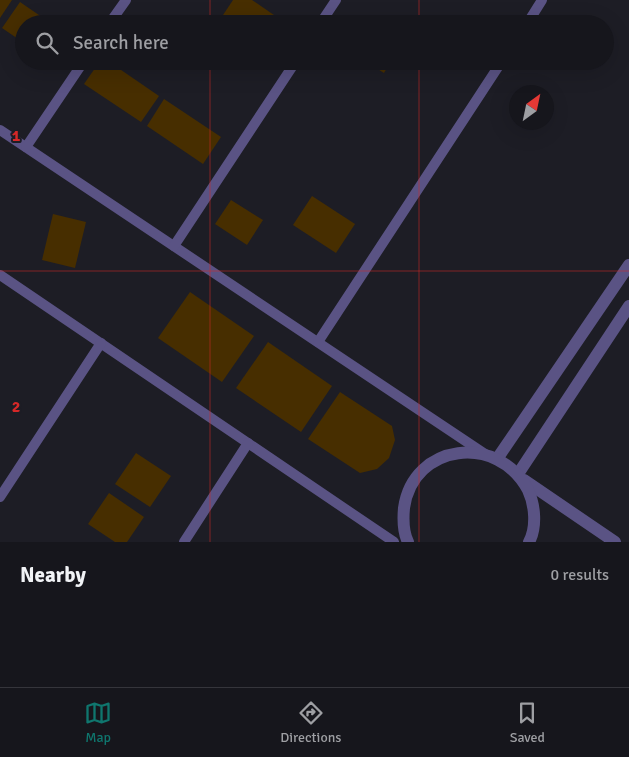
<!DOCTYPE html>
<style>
body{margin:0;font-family:Signika,sans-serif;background:#1f1f25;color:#f1f3f6}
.compass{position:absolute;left:509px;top:85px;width:45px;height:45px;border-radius:50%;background:#16161c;box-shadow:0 5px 20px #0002;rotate:33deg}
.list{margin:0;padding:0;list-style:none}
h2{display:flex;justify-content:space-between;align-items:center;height:65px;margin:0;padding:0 20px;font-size:21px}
h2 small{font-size:16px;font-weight:400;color:#9e9fa3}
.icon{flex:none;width:28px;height:28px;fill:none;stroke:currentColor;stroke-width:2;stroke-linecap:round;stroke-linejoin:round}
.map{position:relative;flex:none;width:629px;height:542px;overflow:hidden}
.search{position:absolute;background:#16161c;box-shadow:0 5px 20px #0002;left:15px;right:15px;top:15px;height:55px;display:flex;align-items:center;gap:12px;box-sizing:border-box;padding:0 18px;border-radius:28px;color:#9e9fa3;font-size:19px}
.sheet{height:145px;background:#16161c}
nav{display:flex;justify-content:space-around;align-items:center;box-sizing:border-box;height:70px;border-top:1px solid #35353b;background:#16161c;font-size:14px;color:#9e9fa3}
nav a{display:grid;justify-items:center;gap:2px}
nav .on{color:#0f766e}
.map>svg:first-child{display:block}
.building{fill:#472e00}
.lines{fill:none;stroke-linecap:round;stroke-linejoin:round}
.minor{stroke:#5a5384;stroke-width:10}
.tertiary{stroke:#5a5384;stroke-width:12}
.grid{fill:none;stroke:#d62828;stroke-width:1;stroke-opacity:0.55}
.grid-label{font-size:16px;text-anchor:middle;font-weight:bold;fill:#d62828;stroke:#1d1d25;stroke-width:4;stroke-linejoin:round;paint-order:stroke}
</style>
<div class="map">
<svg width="629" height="542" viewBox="0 0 629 542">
<rect width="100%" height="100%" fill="#1d1d25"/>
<!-- building -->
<g class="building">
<path d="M0 0H12L0 18Z"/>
<path d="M233 0H252L287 24H230L221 18Z"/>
<path d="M20 2 52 24H24V43L2 28Z"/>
<path d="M359 16 372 24H354Z"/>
<path d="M100 61H108L159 96 141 122 84 84Z"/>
<path d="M365 61H391L384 73Z"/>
<path d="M164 99 221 137 203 164 147 126Z"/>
<path d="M312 196 355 224 336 253 293 225Z"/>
<path d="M231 200 263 220 247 245 215 224Z"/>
<path d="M53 214 86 222 75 268 42 260Z"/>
<path d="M190 292 254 336 222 382 158 338Z"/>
<path d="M268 342 332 386 301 432 236 388Z"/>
<path d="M340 392 392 426 395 440 389 458 377 469 360 473 308 439Z"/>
<path d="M136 453 171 476 150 507 115 484Z"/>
<path d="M109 493 144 517 127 542H115L88 524Z"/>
</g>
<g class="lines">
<!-- minor -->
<g class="minor">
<path d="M109 24 126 0"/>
<path d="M320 24 336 0"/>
<path d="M527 24 542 0"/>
<path d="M0 130 485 454"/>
<path d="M26 147 84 61"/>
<path d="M174 246 296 61"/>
<path d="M0 275 394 542"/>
<path d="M318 342 502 61"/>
<path d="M0 497 101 343"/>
<path d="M184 542 248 443"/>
</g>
<!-- tertiary -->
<g class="tertiary">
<path d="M497 459 629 265"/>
<path d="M518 474 629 306"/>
<path d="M524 480 615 542"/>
<path d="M408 542C403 532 403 519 404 508 413 443 498 433 528 490 535 505 537 527 529 542"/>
</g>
</g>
<!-- grid -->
<path class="grid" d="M210 0V24M419 0V24M210 61V542M419 61V542M0 271H629"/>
<g class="grid-label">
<text x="16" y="141">1</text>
<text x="16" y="412">2</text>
</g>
</svg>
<svg class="compass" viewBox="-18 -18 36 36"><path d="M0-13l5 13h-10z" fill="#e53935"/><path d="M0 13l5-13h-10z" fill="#9e9fa3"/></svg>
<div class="search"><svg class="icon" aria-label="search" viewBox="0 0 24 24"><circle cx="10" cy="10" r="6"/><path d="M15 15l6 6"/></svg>Search here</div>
</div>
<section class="sheet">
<h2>Nearby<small>0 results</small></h2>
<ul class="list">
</ul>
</section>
<nav>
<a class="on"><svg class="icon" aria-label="map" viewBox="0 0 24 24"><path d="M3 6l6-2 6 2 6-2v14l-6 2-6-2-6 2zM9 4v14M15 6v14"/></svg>Map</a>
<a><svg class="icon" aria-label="directions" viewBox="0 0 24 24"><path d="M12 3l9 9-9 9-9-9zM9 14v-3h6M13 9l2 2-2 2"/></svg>Directions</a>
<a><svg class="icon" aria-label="saved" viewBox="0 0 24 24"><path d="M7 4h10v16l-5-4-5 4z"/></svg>Saved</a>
</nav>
